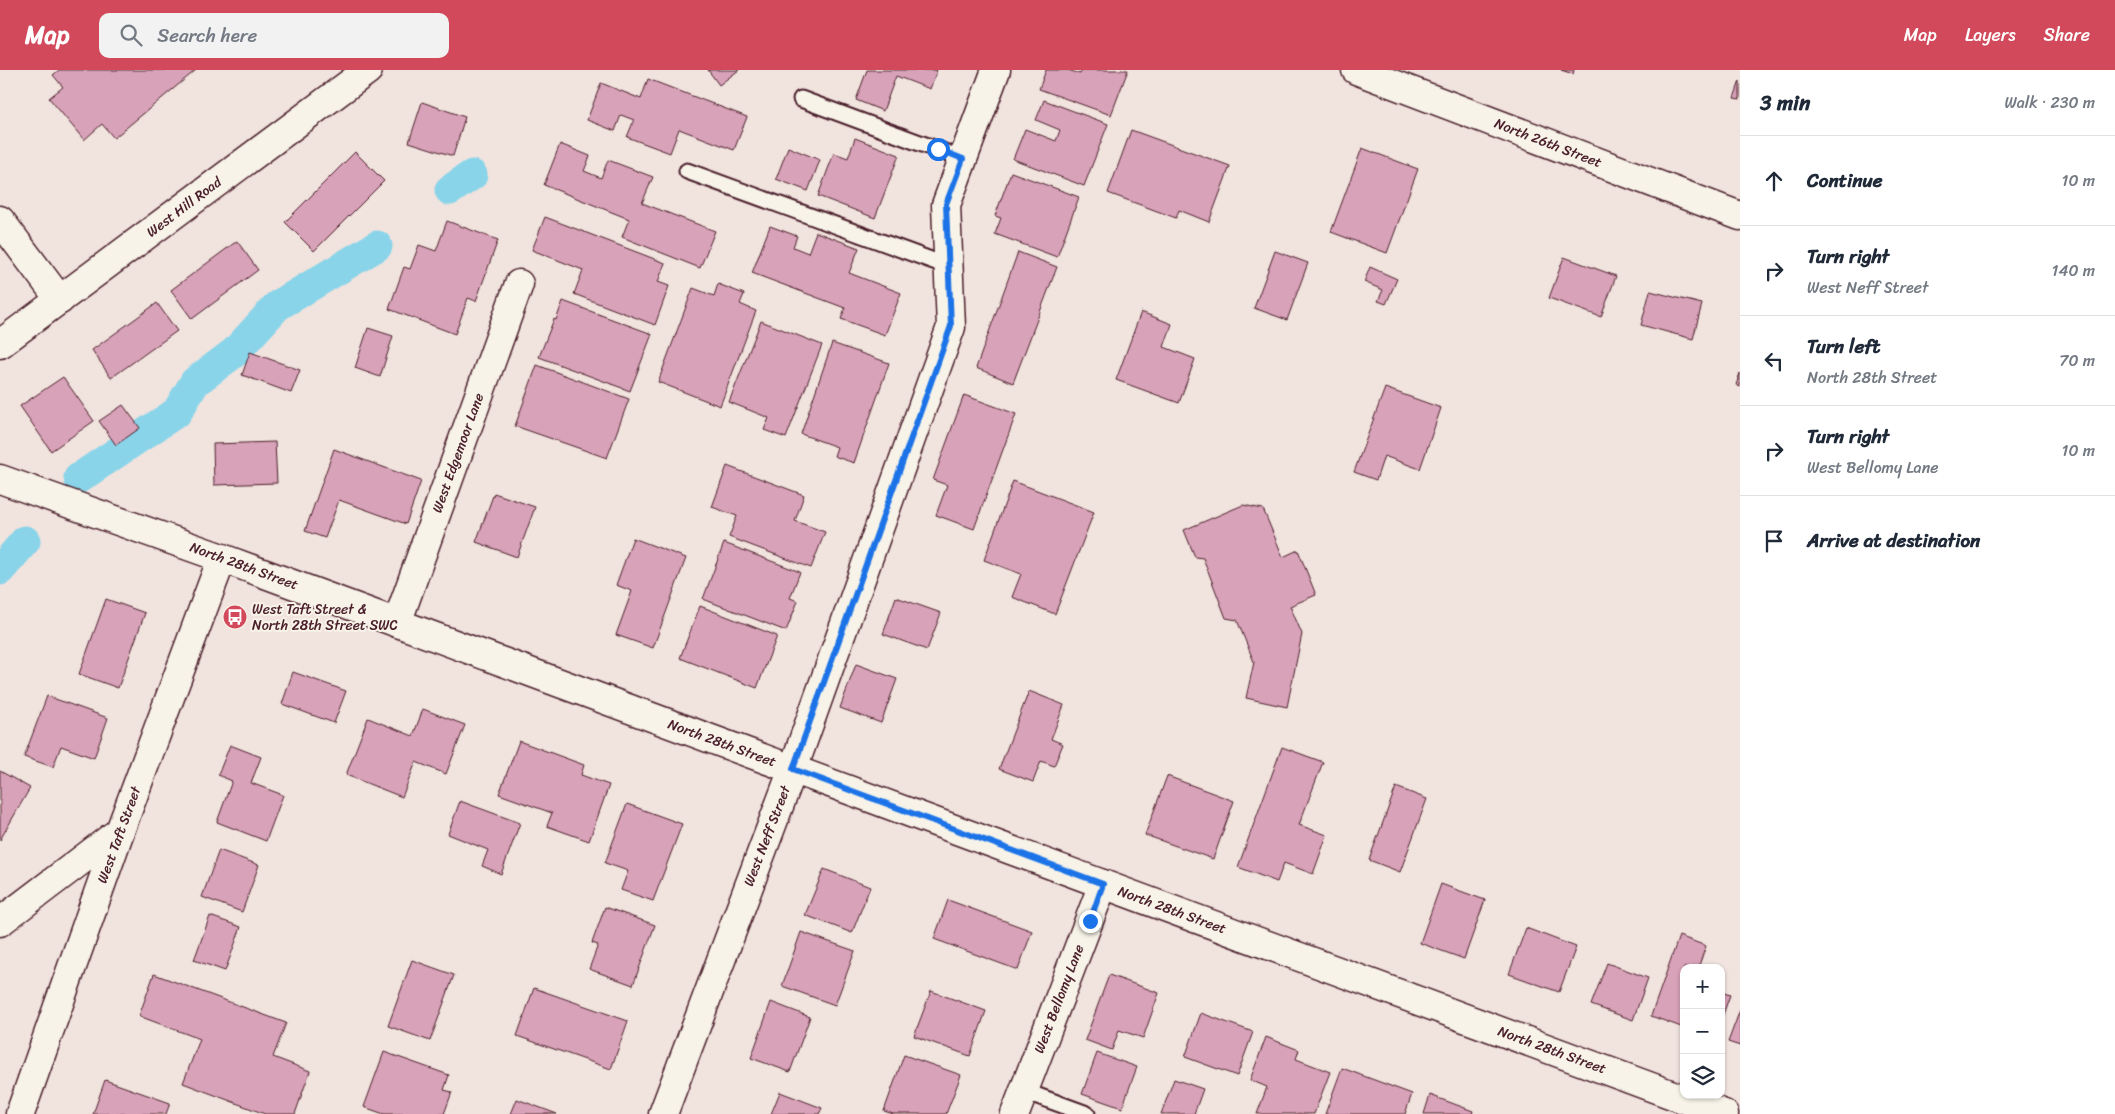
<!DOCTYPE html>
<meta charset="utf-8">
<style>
body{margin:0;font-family:Sriracha,sans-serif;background:#f2f2f3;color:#1f2937}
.controls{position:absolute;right:15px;bottom:15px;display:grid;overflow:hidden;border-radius:10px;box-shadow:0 1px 4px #0004}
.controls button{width:45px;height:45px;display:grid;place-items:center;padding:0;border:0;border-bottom:1px solid #e0e1e3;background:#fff;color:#1f2937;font:25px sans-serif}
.stop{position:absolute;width:15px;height:15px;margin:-11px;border:4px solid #1a73e8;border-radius:50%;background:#fff}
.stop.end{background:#1a73e8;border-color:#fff;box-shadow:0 1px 5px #0008}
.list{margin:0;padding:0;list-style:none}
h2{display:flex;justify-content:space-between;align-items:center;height:65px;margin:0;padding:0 20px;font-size:21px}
h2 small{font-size:16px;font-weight:400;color:#747a83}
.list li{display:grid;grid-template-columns:32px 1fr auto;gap:15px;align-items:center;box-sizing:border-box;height:90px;padding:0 20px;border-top:1px solid #e0e1e3}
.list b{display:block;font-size:19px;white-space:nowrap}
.list p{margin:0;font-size:16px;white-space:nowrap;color:#747a83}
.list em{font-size:16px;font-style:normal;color:#747a83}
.icon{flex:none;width:28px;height:28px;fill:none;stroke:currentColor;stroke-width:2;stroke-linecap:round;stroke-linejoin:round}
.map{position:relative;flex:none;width:1740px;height:1044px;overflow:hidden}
header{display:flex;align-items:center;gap:30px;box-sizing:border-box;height:70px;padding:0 25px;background:#d1495b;color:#fff}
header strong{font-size:24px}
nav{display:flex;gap:28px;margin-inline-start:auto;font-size:18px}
.search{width:350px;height:45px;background:#f2f2f3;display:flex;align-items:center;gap:12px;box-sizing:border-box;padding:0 18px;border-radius:10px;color:#747a83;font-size:19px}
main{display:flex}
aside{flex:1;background:#fff}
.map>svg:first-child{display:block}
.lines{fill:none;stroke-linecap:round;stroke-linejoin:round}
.canal{stroke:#89d4e9;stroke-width:31}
.building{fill:#d8a2b8;stroke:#4a1f2b}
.service-casing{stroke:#4a1f2b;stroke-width:19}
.minor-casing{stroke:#4a1f2b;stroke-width:31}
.tertiary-casing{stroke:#4a1f2b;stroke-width:31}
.service{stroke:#f7f3e8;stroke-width:15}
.minor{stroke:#f7f3e8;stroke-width:28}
.tertiary{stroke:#f7f3e8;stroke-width:28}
.route{stroke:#1a73e8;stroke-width:6}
.labels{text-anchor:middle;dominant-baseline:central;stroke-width:4;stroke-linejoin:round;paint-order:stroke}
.street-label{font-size:14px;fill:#4a1f2b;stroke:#f7f3e8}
.poi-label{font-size:14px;fill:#4a1f2b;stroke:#f7f3e8;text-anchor:start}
</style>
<header>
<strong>Map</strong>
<div class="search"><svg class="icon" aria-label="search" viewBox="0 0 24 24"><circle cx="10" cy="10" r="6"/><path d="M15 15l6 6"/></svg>Search here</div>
<nav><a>Map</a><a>Layers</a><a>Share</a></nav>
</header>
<main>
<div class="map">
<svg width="1740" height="1044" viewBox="0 0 1740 1044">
<rect width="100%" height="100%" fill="#f1e3de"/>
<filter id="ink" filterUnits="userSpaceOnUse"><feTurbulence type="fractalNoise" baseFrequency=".02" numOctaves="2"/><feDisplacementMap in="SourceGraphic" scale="10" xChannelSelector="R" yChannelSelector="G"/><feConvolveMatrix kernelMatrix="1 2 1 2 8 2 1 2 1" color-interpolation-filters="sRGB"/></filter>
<g filter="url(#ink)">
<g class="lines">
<!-- canal -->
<g class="canal">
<path d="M450 120 472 105"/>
<path d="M79 408 177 342 195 312 235 282 277 236 377 176"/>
<path d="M0 500 25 471"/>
</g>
</g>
<!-- building -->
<g class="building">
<path d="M59 0H196L114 68 102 54 84 70 49 28 63 17 53 5Z"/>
<path d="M708 0H739L719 15Z"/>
<path d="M867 0H937L930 19 896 6 883 41 856 30Z"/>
<path d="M1046 0H1068L1080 4 1082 0H1128L1111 45 1039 19Z"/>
<path d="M1561 0H1574L1573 4Z"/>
<path d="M648 9 747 47 734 80 679 59 670 83 627 67 634 50 621 45 615 61 587 50 601 13 641 29Z"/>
<path d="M1740 11V29L1734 28Z"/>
<path d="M1044 30 1108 54 1084 116 1013 89 1025 59 1056 71 1060 60 1036 50Z"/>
<path d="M422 32 465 47 453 86 409 72Z"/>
<path d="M1131 60 1230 96 1209 152 1179 140 1176 148 1108 123Z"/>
<path d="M855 68 899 85 875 148 818 126 834 83 848 88Z"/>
<path d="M560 74 590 86 584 101 601 108 608 90 653 107 642 133 715 161 700 198 622 167 629 149 544 115Z"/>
<path d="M788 77 820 90 808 121 776 109Z"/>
<path d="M1362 78 1418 99 1387 183 1331 162Z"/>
<path d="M355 82 384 111 314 181 285 152Z"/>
<path d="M1011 102 1079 127 1057 187 995 164 1001 148 995 146Z"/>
<path d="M545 147 665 193 658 212 669 216 655 255 574 224 583 200 532 180Z"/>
<path d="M447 151 498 170 476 231 468 228 455 264 389 239 404 197 410 199 419 175 436 181Z"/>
<path d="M770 156 797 166 793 177 808 183 816 162 859 178 849 203 901 223 885 265 841 249 845 238 752 203Z"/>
<path d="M237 171 258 200 192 249 171 220Z"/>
<path d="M1275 181 1308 193 1287 250 1254 238Z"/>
<path d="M1018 182 1057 197 1013 313 976 298Z"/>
<path d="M1564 187 1616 206 1601 247 1549 228Z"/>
<path d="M1370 197 1397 209 1386 234 1378 231 1383 220 1364 212Z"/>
<path d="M718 214 744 224 740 234 756 241 720 336 658 312 693 218 714 226Z"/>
<path d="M1650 221 1702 234 1693 269 1641 255Z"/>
<path d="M563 231 652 264 630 321 539 287 554 249 556 250Z"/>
<path d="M157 233 177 261 111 308 92 280Z"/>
<path d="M1141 242 1172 254 1164 277 1195 289 1179 333 1116 310Z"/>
<path d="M761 251 822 275 786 368 764 360 769 348 729 332Z"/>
<path d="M368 258 393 266 380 307 355 298Z"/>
<path d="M832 273 889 293 854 393 834 386 837 377 801 364Z"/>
<path d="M250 282 300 300 291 323 242 305Z"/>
<path d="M537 295 629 329 607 388 515 356Z"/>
<path d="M1740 303V317L1736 315Z"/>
<path d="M63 307 94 351 51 381 20 336Z"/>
<path d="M1385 318 1441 338 1420 399 1384 386 1376 410 1354 402Z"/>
<path d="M964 325 1016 344 974 459 936 445 947 415 933 410Z"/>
<path d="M123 335 140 358 116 375 99 351Z"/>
<path d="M275 372 277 413 214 415 213 374Z"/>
<path d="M334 379 421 411 406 454 339 430 325 468 305 461Z"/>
<path d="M727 396 804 425 795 451 825 462 811 498 729 467 737 446 712 437Z"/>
<path d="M1013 411 1094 442 1055 544 1012 527 1021 504 984 490Z"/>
<path d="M494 423 535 437 517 487 476 472Z"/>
<path d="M1243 435 1263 439 1283 487 1298 480 1316 525 1290 536 1302 564 1287 637 1246 628 1254 592 1237 550 1226 548 1203 488 1195 487 1184 460Z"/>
<path d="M633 468 686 488 653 578 616 565 632 521 616 515Z"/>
<path d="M724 473 800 502 790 528 798 531 786 561 703 529Z"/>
<path d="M896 527 941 543 927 580 883 564Z"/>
<path d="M106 529 145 543 118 618 79 604Z"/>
<path d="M700 536 777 566 757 618 680 588Z"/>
<path d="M856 594 897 609 881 653 840 638Z"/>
<path d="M293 602 346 621 334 653 282 634Z"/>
<path d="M1029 621 1064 635 1051 669 1063 674 1054 696 1041 691 1033 712 999 699Z"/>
<path d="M47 626 108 648 94 688 61 676 53 697 24 687Z"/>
<path d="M423 639 465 655 446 704 416 692 402 727 346 705 368 648 413 666Z"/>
<path d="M519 671 584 695 581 705 609 715 589 771 547 756 552 743 499 724Z"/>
<path d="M230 675 261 687 251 713 283 725 266 771 217 752 232 711 218 705Z"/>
<path d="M1282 677 1323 692 1299 755 1327 765 1313 804 1284 793 1277 812 1238 797Z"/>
<path d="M0 701 30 718 0 770Z"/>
<path d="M1167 706 1234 731 1213 789 1145 765Z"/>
<path d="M1396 717 1427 729 1400 802 1369 790Z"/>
<path d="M460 731 520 753 501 804 482 796 488 780 448 764Z"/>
<path d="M627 734 682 754 653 831 621 820 628 801 605 793Z"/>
<path d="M219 780 259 795 242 842 202 827Z"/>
<path d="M824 799 870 817 852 863 805 845Z"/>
<path d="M1441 814 1485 830 1464 889 1420 873Z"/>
<path d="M948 830 1032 861 1018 900 934 869Z"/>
<path d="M605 837 655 855 633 915 589 899 598 875 592 873Z"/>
<path d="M210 846 241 857 225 901 194 890Z"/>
<path d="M1526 858 1576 877 1559 922 1509 904Z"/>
<path d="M801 862 855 881 835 935 782 916Z"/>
<path d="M1679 866 1706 876 1698 898H1684V958L1651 946Z"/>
<path d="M412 890 454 905 430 971 388 956Z"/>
<path d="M1607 893 1648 908 1633 950 1591 935Z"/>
<path d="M154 904 286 953 273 987 310 1001 295 1044H265L183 1013 200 969 139 946Z"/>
<path d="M1109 905 1159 923 1143 968 1119 960 1112 980 1085 970Z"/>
<path d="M534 918 628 951 611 999 517 966Z"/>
<path d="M931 921 986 941 970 986 914 966Z"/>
<path d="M1721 922 1730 925 1721 950Z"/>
<path d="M771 932 810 947 790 1002 751 988Z"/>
<path d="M1740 940V976L1728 972Z"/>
<path d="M1201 943 1253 962 1237 1006 1185 987Z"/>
<path d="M1266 967 1299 980 1296 989 1330 1002 1314 1044H1257L1267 1017 1250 1010Z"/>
<path d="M384 982 449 1005 444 1020 452 1022 444 1044H384L364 1037Z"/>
<path d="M1097 983 1137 997 1122 1038 1082 1024Z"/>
<path d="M904 985 961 1005 946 1044H893L884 1041Z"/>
<path d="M1342 998 1412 1024 1405 1044H1325Z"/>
<path d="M1174 1009 1203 1019 1194 1044H1161Z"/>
<path d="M105 1010 170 1033 166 1044H93Z"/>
<path d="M780 1022 822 1038 819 1044H771Z"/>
<path d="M1430 1025 1473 1041 1472 1044H1424Z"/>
<path d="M517 1029 557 1044H511Z"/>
</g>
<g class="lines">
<defs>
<g id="service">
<path d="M801 29 963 89"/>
<path d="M687 101 950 197"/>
<path d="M1024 1021 1087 1044"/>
</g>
<g id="minor">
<path d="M1356 0 1740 146"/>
<path d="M0 150 60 230"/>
<path d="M397 553 519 214"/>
<path d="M0 852 120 761"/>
<path d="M20 1044 120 761 222 488"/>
<path d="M663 1044 793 699 951 257 946 135 996 0"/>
<path d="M1015 1044 1103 814"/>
</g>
<g id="tertiary">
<path d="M0 274 368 0"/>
<path d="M0 409 222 488 1724 1044"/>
</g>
</defs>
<!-- service casing -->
<use href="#service" class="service-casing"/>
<!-- minor casing -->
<use href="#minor" class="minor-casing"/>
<!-- tertiary casing -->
<use href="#tertiary" class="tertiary-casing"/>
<!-- service -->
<use href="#service" class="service"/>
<!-- minor -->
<use href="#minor" class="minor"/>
<!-- tertiary -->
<use href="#tertiary" class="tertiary"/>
</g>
</g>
<g class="lines" filter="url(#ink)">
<!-- route -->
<path class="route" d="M938 79 963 89 946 134 951 256 793 699 1103 814 1090 851"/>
</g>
<!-- icons -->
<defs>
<symbol id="bus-disc" viewBox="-11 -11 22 22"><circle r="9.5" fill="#d1495b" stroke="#f7f3e8"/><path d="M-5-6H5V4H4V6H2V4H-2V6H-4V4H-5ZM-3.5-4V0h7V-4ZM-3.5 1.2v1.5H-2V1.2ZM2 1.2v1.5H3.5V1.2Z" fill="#fff"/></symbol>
</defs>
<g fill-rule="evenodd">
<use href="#bus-disc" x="221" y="533" width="28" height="28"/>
</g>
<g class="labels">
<!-- street labels -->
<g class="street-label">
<text transform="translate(1548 73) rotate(21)">North 26th Street</text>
<text transform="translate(184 137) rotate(-37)">West Hill Road</text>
<text transform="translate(458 383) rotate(-70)">West Edgemoor Lane</text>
<text transform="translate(244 496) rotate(20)">North 28th Street</text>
<text transform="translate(722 673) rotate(20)">North 28th Street</text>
<text transform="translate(119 765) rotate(-70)">West Taft Street</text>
<text transform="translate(767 766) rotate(-69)">West Neff Street</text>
<text transform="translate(1172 840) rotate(20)">North 28th Street</text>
<text transform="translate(1059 929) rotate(-69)">West Bellomy Lane</text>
<text transform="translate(1552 980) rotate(20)">North 28th Street</text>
</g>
<!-- poi labels -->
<g class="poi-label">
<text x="252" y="539">West Taft Street &amp;<tspan x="252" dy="16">North 28th Street SWC</tspan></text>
</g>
</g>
</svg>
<div class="controls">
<button>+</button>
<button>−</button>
<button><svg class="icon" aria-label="layers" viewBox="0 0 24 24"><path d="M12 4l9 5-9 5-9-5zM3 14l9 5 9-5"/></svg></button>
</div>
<div class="stop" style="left:938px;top:79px"></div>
<div class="stop end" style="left:1090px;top:851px"></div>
</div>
<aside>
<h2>3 min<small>Walk · 230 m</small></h2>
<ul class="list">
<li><svg class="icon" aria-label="ahead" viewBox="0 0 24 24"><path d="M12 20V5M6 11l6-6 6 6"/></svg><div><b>Continue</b></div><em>10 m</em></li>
<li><svg class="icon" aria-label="right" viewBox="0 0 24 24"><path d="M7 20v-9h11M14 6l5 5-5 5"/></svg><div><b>Turn right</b><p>West Neff Street</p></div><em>140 m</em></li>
<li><svg class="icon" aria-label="left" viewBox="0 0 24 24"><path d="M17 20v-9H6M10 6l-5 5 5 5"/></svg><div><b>Turn left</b><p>North 28th Street</p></div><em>70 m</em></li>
<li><svg class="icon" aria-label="right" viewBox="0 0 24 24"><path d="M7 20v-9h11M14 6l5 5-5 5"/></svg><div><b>Turn right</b><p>West Bellomy Lane</p></div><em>10 m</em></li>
<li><svg class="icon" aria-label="arrive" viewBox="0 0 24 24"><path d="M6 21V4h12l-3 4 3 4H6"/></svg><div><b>Arrive at destination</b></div></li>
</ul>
</aside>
</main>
